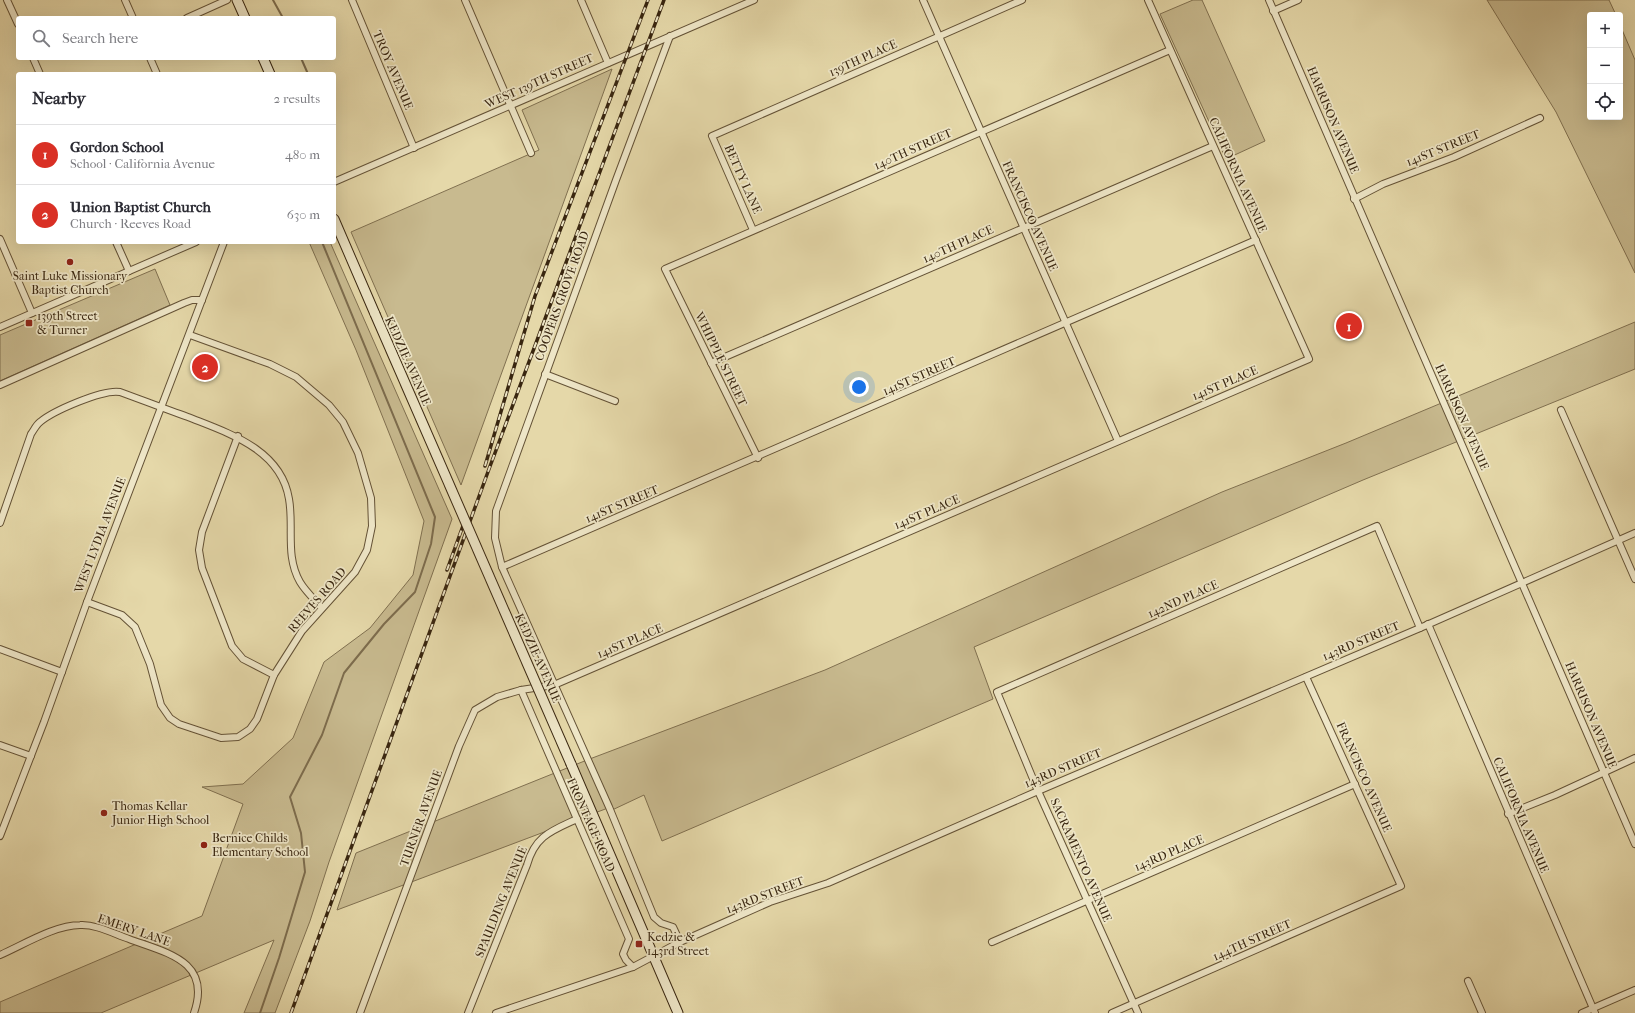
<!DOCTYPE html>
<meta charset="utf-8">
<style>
body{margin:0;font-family:"IM FELL French Canon",serif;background:#f7f7f7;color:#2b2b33}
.controls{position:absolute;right:12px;top:12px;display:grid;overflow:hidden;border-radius:4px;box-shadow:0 4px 16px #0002}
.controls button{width:36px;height:36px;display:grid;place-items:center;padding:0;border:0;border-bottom:1px solid #e1e1e2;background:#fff;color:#2b2b33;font:20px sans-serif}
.you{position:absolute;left:859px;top:387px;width:14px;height:14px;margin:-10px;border:3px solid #fff;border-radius:50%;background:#1a73e8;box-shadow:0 0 0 6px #1a73e833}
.badge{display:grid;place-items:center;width:26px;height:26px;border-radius:50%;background:#d93025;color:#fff;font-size:13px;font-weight:700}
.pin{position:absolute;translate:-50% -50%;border:2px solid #fff;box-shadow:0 1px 4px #0006}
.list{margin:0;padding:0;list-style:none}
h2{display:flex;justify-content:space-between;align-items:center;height:52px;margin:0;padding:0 16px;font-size:17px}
h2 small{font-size:13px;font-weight:400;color:#7c7c81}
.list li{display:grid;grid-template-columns:26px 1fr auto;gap:12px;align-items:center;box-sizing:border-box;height:60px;padding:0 16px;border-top:1px solid #e1e1e2}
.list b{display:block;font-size:15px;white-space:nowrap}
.list p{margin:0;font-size:13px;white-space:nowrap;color:#7c7c81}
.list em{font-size:13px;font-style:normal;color:#7c7c81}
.icon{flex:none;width:22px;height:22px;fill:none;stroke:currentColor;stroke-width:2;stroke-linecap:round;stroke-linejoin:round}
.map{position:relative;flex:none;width:1635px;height:1013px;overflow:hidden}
.search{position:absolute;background:#fff;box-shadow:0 4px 16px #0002;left:16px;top:16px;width:320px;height:44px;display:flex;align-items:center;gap:10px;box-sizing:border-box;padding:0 14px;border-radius:4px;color:#7c7c81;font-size:15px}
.panel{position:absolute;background:#fff;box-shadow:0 4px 16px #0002;left:16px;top:72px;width:320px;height:172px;border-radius:4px}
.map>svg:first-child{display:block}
.green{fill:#c8ba8f;stroke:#807050}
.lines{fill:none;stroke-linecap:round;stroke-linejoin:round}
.stream{stroke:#7d6c4d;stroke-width:2}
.street-casing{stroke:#645236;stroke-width:8}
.secondary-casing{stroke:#392610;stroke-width:11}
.street{stroke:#eee6c7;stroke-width:6}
.secondary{stroke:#eee6c7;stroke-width:9}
.rail-casing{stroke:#392610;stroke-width:3.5}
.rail{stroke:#eee6c7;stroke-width:2;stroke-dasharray:6;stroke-linecap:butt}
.secondary-bridge-casing{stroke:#392610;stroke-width:11;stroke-linecap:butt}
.secondary-bridge{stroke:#eee6c7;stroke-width:9}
.poi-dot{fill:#8f2418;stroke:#eee6c7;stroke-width:1.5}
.labels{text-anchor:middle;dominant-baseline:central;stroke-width:3.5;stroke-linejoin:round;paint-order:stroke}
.street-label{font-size:12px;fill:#392610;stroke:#eee6c7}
.poi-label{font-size:12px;fill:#392610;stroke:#eee6c7;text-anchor:start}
</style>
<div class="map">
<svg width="1635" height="1013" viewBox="0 0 1635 1013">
<rect width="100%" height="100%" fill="#e5d8a9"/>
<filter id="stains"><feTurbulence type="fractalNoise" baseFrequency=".005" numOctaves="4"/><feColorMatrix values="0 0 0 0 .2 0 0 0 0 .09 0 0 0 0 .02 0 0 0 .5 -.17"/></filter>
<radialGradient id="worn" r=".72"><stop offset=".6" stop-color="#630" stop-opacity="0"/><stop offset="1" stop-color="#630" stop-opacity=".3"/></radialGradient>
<!-- green -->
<g class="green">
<path d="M1193 0H1202L1265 141 1226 159 1160 14Z"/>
<path d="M1487 0H1609L1616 15H1590V117H1620V25L1635 60V273L1556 112Z"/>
<path d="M612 69 461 485 351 232 539 150 522 110Z"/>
<path d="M309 242H330L452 519 329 862 310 921 275 1013H244L274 940 101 1013H0V1002L202 916 243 804 202 787 243 784 293 738 324 662 370 628 413 575 424 521 356 350Z"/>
<path d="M155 269 170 305 0 381V335Z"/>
<path d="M1635 322V369L1363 480 974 647 993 699 662 841 644 795 610 811 608 808 337 910 356 853 587 760 825 670 1222 492 1346 443Z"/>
</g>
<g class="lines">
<!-- stream -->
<g class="stream">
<path d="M273 0 283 18"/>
<path d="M301 58 308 74"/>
<path d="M260 1013 279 958 305 872 301 833 290 797 322 735 344 673 384 624 415 592 431 544 435 517 322 242"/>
</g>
<defs>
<g id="street">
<path d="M7 0 18 24"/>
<path d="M125 0 133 18"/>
<path d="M352 0 414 148"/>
<path d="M465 0 531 153"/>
<path d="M581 0 608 63"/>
<path d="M923 0 1118 441"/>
<path d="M1269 0 1635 844"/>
<path d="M1273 11 1298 0"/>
<path d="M187 18 227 0"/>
<path d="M670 36 616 180 496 511 495 538 502 567 609 807 654 917 661 923 673 927 680 942"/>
<path d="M33 58 40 74"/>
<path d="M150 58 157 74"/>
<path d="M334 182 754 0"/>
<path d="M1354 199 1383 184 1454 157 1540 118"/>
<path d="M753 230 712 136 1022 0"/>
<path d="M0 239 32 313"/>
<path d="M116 242 129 271"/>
<path d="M0 327 196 242"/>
<path d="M711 363 1213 146"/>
<path d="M545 374 615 401"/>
<path d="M0 385 184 303 192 300H202"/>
<path d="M1561 410 1635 579"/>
<path d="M238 436 202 532 199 550 202 568 232 646 243 659 274 675"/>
<path d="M758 458 665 269 1170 50"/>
<path d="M0 523 31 434C34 430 36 425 40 422 53 411 103 389 120 392 142 400 165 409 188 417 228 433 281 449 289 499 294 527 285 556 300 582 306 592 315 600 322 608"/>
<path d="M502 567 1256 240"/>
<path d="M87 602 122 615 135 627 150 664 161 705 170 718 179 724 221 738 238 737 250 729 257 719 274 675 302 631 355 572 367 550 372 526 371 498 358 453 343 422 329 405 296 377 270 364 190 335"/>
<path d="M1428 624 1595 1013"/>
<path d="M0 649 62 672"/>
<path d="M521 690 629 939 623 954 626 960 633 967"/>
<path d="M0 745 31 756"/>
<path d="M1508 814 1555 795 1635 758"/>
<path d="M0 836 44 722 87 602 224 242"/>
<path d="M992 942 1355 784"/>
<path d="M0 955C23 945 55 925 80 925 96 924 114 934 129 939 167 953 212 961 194 1013"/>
<path d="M1468 981 1482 1013"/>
<path d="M360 1013 459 746 475 710 497 697 521 690 554 685 1309 359 1148 0"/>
<path d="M468 1013 527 865C535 836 551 831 577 819"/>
<path d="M496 1013 633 967 680 942 770 902 828 883 1038 791 1420 628 1635 533"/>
<path d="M1112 1013 1401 886 1306 677"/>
<path d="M1138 1013 1038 791 997 692 1377 526 1420 628"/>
<path d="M1582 1013 1635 990"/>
</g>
<g id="secondary">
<path d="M237 0 245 18"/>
<path d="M263 58 270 74"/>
<path d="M334 219 375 314"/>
<path d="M571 764 678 1013"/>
</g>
</defs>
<!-- street casing -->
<use href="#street" class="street-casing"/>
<!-- secondary casing -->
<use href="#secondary" class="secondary-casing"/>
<!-- street -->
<use href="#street" class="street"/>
<!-- secondary -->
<use href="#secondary" class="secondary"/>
<defs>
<g id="rail">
<path d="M485 466 535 296 648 0"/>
<path d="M447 570 464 523"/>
<path d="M291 1013 489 469 664 0"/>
</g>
</defs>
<!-- rail casing -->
<use href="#rail" class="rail-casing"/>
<!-- rail -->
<use href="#rail" class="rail"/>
<defs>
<path id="secondary-bridge" d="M375 314 571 764"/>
</defs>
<!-- secondary-bridge casing -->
<use href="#secondary-bridge" class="secondary-bridge-casing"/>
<!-- secondary-bridge -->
<use href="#secondary-bridge" class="secondary-bridge"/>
</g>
<!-- markers -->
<g class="poi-dot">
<circle cx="70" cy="262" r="4"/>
<rect x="25" y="319" width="8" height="8" rx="2"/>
<circle cx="104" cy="813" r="4"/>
<circle cx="204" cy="845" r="4"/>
<rect x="635" y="940" width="8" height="8" rx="2"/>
</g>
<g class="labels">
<!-- street labels -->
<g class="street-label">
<text transform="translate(863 58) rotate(-24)">139TH PLACE</text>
<text transform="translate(393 70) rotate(67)">TROY AVENUE</text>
<text transform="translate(539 81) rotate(-24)">WEST 139TH STREET</text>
<text transform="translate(1333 120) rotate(67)">HARRISON AVENUE</text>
<text transform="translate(1443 148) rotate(-22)">141ST STREET</text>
<text transform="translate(913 149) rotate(-24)">140TH STREET</text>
<text transform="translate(1238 175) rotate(66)">CALIFORNIA AVENUE</text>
<text transform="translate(743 179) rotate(66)">BETTY LANE</text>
<text transform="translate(1030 216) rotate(66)">FRANCISCO AVENUE</text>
<text transform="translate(958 244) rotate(-24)">140TH PLACE</text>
<text transform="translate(562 296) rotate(-70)">COOPERS GROVE ROAD</text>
<text transform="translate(721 359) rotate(64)">WHIPPLE STREET</text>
<text transform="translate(408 361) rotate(66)">KEDZIE AVENUE</text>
<text transform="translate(919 376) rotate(-24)">141ST STREET</text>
<text transform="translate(1225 383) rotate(-23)">141ST PLACE</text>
<text transform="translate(1462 417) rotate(66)">HARRISON AVENUE</text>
<text transform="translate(622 504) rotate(-23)">141ST STREET</text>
<text transform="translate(927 512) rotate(-23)">141ST PLACE</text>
<text transform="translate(100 535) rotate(-69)">WEST LYDIA AVENUE</text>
<text transform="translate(1183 599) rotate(-24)">142ND PLACE</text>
<text transform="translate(317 600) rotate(-49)">REEVES ROAD</text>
<text transform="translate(630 641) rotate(-23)">141ST PLACE</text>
<text transform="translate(1361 641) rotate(-23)">143RD STREET</text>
<text transform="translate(538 658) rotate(66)">KEDZIE AVENUE</text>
<text transform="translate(1591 715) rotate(67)">HARRISON AVENUE</text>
<text transform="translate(1063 768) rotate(-23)">143RD STREET</text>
<text transform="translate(1364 777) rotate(66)">FRANCISCO AVENUE</text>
<text transform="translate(1521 815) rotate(67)">CALIFORNIA AVENUE</text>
<text transform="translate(421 818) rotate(-70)">TURNER AVENUE</text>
<text transform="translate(591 825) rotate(66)">FRONTAGE ROAD</text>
<text transform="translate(1169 853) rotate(-23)">143RD PLACE</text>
<text transform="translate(1081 860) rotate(66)">SACRAMENTO AVENUE</text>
<text transform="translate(765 895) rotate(-21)">143RD STREET</text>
<text transform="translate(501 902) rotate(-68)">SPAULDING AVENUE</text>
<text transform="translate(134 930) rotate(19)">EMERY LANE</text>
<text transform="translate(1252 940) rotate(-24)">144TH STREET</text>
</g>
<!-- poi labels -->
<g class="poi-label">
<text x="70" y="276" text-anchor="middle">Saint Luke Missionary<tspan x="70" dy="14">Baptist Church</tspan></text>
<text x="37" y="316">139th Street<tspan x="37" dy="14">&amp; Turner</tspan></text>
<text x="112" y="806">Thomas Kellar<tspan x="112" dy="14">Junior High School</tspan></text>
<text x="212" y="838">Bernice Childs<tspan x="212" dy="14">Elementary School</tspan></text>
<text x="647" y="937">Kedzie &amp;<tspan x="647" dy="14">143rd Street</tspan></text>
</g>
</g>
<rect width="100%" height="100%" filter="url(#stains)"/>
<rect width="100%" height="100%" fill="url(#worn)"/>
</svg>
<div class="controls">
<button>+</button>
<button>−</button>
<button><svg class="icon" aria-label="locate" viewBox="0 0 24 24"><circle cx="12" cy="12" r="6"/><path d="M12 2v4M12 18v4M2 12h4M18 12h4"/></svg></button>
</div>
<div class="you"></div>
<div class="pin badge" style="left:1349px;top:326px">1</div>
<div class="pin badge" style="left:205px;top:367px">2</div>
<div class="search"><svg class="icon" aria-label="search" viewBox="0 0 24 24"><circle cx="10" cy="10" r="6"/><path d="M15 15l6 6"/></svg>Search here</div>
<section class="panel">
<h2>Nearby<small>2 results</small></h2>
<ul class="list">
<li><span class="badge">1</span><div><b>Gordon School</b><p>School · California Avenue</p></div><em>480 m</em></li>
<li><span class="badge">2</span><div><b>Union Baptist Church</b><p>Church · Reeves Road</p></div><em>630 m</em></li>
</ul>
</section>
</div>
